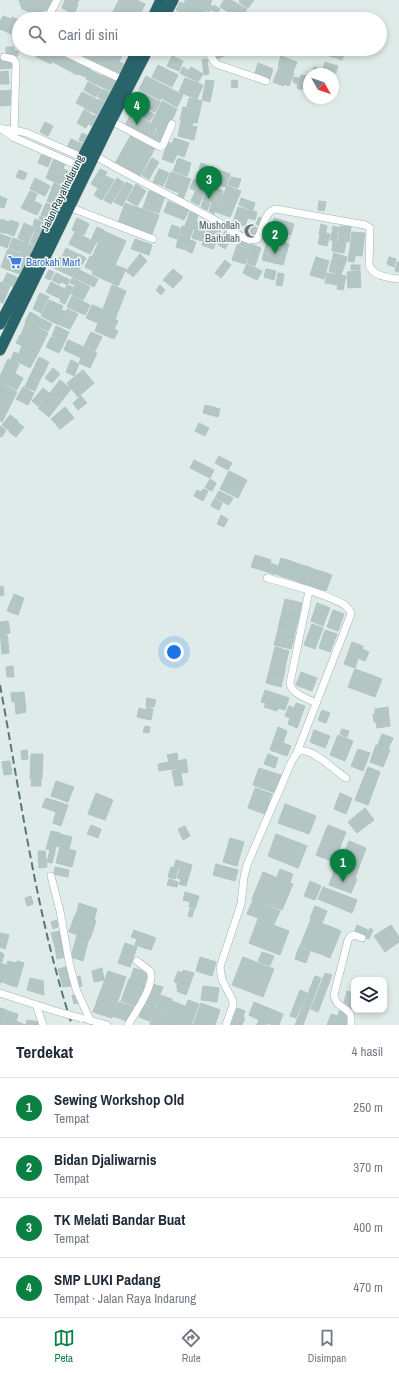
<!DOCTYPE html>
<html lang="id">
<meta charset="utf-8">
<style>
body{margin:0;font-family:"Archivo Narrow",sans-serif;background:#f2f2f3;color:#1f2937}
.controls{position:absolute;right:12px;bottom:12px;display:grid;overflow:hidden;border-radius:8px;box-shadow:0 2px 6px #0003}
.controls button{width:36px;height:36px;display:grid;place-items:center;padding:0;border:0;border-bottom:1px solid #e0e1e3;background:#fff;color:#1f2937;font:20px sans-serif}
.compass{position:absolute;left:303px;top:68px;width:36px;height:36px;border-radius:50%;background:#fff;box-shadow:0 2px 6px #0003;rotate:130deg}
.you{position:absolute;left:174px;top:652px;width:14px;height:14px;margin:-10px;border:3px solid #fff;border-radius:50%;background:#1a73e8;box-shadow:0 0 0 6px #1a73e833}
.badge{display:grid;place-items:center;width:26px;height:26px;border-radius:50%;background:#0b8043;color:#fff;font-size:13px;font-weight:700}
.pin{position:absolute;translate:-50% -33px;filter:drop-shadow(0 1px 2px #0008)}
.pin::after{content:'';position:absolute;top:21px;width:14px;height:12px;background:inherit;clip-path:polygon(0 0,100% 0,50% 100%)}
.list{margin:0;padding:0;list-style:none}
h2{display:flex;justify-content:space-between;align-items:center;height:52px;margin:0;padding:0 16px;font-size:17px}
h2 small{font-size:13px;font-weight:400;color:#747a83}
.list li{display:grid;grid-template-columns:26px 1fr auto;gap:12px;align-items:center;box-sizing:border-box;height:60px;padding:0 16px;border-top:1px solid #e0e1e3}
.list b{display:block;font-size:15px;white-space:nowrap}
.list p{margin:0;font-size:13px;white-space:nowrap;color:#747a83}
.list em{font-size:13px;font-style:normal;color:#747a83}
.icon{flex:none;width:22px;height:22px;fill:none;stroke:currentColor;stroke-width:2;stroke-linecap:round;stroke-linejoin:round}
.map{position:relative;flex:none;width:399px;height:1025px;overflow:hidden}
.search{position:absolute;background:#fff;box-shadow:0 2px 6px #0003;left:12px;right:12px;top:12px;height:44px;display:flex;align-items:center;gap:10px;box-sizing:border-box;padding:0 14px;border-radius:22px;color:#747a83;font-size:15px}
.sheet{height:292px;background:#fff}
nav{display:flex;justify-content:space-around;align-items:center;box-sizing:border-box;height:56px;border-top:1px solid #e0e1e3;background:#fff;font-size:11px;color:#747a83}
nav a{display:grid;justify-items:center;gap:2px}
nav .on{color:#0b8043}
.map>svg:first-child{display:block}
.building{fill:#b3c6c3;stroke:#b0c5c3}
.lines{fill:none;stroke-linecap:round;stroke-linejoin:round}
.minor-casing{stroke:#a1b3b2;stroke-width:8}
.highway-casing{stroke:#c0c8c8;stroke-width:12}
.minor{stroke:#fff;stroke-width:7}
.highway{stroke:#28646a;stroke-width:11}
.rail{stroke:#587778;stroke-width:2;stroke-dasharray:8 4;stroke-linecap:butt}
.minor-bridge-casing{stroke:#a1b3b2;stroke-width:8;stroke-linecap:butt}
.minor-bridge{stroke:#fff;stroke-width:7}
.labels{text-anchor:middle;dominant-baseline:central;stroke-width:3;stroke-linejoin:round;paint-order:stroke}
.street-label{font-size:11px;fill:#1f3b3c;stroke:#eff8f6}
.worship-label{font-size:11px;fill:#5b616d;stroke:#eff8f6;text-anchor:end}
.shop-label{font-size:11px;fill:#366cbe;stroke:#eff8f6;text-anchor:start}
</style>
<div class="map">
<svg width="399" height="1025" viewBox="0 0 399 1025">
<rect width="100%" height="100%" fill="#deebe9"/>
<!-- building -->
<g class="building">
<path d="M19 0H53L49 9 35 14 22 9Z"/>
<path d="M65 0H79L77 4 78 5 74 14 62 8Z"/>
<path d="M119 0H137L145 4 141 13 146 16 144 19H109Z"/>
<path d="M185 0H212L210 5 212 6 209 12Z"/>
<path d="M224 0H231L247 9 241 19 220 7Z"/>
<path d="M240 0H254L248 8 239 2Z"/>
<path d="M185 1 205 11 201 19H192L176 10 180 2 184 4Z"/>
<path d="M214 5 220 9 218 13 211 10Z"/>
<path d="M64 12 73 16 71 19H54L56 16 61 18Z"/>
<path d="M178 13 190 19H175Z"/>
<path d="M3 16 11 19 12 17 19 20V28L16 36 0 29V22Z"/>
<path d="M6 47H14V51H18V56H6Z"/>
<path d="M40 49H50L57 53 51 64 36 57Z"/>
<path d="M60 49H78L74 56Z"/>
<path d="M80 49H95L89 62 77 56Z"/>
<path d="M97 49H108L122 56 119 62 126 65 120 76 90 62Z"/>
<path d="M212 49H233L234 51 218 59Z"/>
<path d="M329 49H346L342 60 327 55Z"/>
<path d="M58 51 76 60 70 71 53 62Z"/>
<path d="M172 56 183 61 179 71 167 66Z"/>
<path d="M281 56 297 62 293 72 278 66Z"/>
<path d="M6 58V61H13V68L0 69V59Z"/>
<path d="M207 59 209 74 204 75 202 60Z"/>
<path d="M76 60 83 64 78 75 71 72Z"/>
<path d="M325 62 338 66 336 73 323 69Z"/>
<path d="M258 63 273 69 270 79 255 73Z"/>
<path d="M84 64 91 68 86 77 79 74Z"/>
<path d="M158 65 178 75 172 87 152 77Z"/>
<path d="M183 67 188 70 185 76 180 73Z"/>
<path d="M191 67 203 74 198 82 186 76Z"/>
<path d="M279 67 294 73 289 86 284 84 283 86 273 82Z"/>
<path d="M314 67 326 71V74H312Z"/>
<path d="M90 70 102 76 97 85 86 79Z"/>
<path d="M8 71 9 84H0V72Z"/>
<path d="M104 73 118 80 114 93 98 85Z"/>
<path d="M301 75 306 76 302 90 297 88Z"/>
<path d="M146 76 183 95 177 107 161 98 160 100 139 89Z"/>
<path d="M294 77 299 78 297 84 293 82Z"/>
<path d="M185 78 203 85 197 99 179 92Z"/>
<path d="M307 79 309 80V90L304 89Z"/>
<path d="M206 80 214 81 210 102 202 100Z"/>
<path d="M232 80 238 81 237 88 231 87Z"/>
<path d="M88 82 101 89 96 97 84 90Z"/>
<path d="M102 89 113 94 108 103 98 97Z"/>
<path d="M12 90 13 105 0 106V91Z"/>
<path d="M139 91 160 102 155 112 134 101Z"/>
<path d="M82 92 90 96 84 107 76 103Z"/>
<path d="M91 96 97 100 91 112 84 108Z"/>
<path d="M189 98 202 101 200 110 187 107Z"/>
<path d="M98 99 106 103 101 117 92 112Z"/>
<path d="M162 101 177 109 171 122 156 114Z"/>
<path d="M134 103 154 114 150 121 130 111Z"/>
<path d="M183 107 200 111 197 123 180 120Z"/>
<path d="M84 110 93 115 86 128 77 123Z"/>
<path d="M132 112 150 123 143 137 124 127Z"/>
<path d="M156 114 171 122 165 132 150 125Z"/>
<path d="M94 115 101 119 96 128 89 124Z"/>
<path d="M181 121 193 123 192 126 197 127 194 140 178 136Z"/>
<path d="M45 122 53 126 48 136 40 132Z"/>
<path d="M150 125 156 129 151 139 144 135Z"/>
<path d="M158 129 165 133 160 143 152 139Z"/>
<path d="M82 133 90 137 86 144 79 140Z"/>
<path d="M131 135 155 148 139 178 114 165Z"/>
<path d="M174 138 189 143 184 157 177 154 173 163 162 159 168 142 172 144Z"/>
<path d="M71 139 85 145 81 154 67 148Z"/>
<path d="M41 155 51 158 48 167 38 163Z"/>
<path d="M54 158 65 163 63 169 68 171 66 177 69 179 66 187 46 178Z"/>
<path d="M152 158 159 162 149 179 142 175Z"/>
<path d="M178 158 191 163 189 169 176 164Z"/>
<path d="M201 163 207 165 205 170 199 169Z"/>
<path d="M176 164 190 169 187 176 173 171Z"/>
<path d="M214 168 230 174 226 187 209 182Z"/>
<path d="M100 169 107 172 98 188 91 184Z"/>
<path d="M159 169 169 173 163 186 153 182Z"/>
<path d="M19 170 27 173 24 180 16 177Z"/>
<path d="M171 172 191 179 183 199 177 197 179 193 165 187Z"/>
<path d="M106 176 114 180 102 200 94 195Z"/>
<path d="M231 177 241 179 238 188 228 185Z"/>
<path d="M35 178 50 186 45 196 30 189Z"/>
<path d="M117 178 124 183 111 204 104 200Z"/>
<path d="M194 179 208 185 205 190 196 187 195 191 190 188Z"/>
<path d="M126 182 133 186 122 206 114 202Z"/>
<path d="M54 183 63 187 60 194 51 190Z"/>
<path d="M136 184 146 191 137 206 127 200Z"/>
<path d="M209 185 223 191 220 200 215 198V199L220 201 214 214 209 211 212 203 203 200Z"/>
<path d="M227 186 241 191 230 217 216 212Z"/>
<path d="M197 188 205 191 199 205 191 201Z"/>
<path d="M30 191 37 194 34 201 42 205 37 215 21 208Z"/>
<path d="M51 191 60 195 56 205 47 201Z"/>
<path d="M149 191 165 196 159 213 143 208Z"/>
<path d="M0 196 7 199 4 208 0 207Z"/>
<path d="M241 198 255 203 253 210 239 205Z"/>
<path d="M168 201 189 210 184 220 164 212Z"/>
<path d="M203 201 210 204 207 210 201 207Z"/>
<path d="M319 201 326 202 324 211 318 210Z"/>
<path d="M46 203 52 205 47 217 41 215Z"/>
<path d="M125 203 159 215 152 234 118 223Z"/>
<path d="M238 207 257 212 255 220 248 218 245 226 233 223Z"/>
<path d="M190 212 198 215 194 229 185 226Z"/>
<path d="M40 216 48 219 46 222 39 219Z"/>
<path d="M259 217 265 219 262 227 256 224Z"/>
<path d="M77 218 89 224 84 235 72 230Z"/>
<path d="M274 218 294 224 291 235 280 232 278 241 268 238Z"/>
<path d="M1 219 9 222 5 233 0 232Z"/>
<path d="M35 219 46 224 43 230 33 226Z"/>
<path d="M10 220 19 223 14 236 6 233Z"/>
<path d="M197 222 207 225 202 241 192 238Z"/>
<path d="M24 223 35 228 28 243 18 238Z"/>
<path d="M254 224 259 233 249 238 244 229Z"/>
<path d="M321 224 327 226 325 236 319 234Z"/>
<path d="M172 225 180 228 177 239 168 236Z"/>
<path d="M210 225 221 229 220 234 208 230Z"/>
<path d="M182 226 193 229 186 250 176 247Z"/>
<path d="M333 226 339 228 338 232 332 231Z"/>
<path d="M340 226 351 227 349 242 338 241Z"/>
<path d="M97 227 104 230 97 243 91 240Z"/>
<path d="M36 228 43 231 41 235 34 233Z"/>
<path d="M208 230 220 234 213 249 202 245Z"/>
<path d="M226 230 234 236 225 249 217 244Z"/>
<path d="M104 231 126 241 115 265 126 269 118 286 92 274 93 271 85 267 90 256 92 257Z"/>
<path d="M75 232 96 243 90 254 69 244Z"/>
<path d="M332 232 338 233 336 241 330 240Z"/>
<path d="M352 232 365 233 362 256 349 255Z"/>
<path d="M326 233 330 234 327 246 318 244 320 235 326 236Z"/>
<path d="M0 234 11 238 7 248 0 245Z"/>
<path d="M34 234 41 236 37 246 30 243Z"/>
<path d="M13 238 36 247 33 252 23 247 20 252 9 248Z"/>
<path d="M135 239 152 245 149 255 131 249Z"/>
<path d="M190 240 196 242 192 253 187 251Z"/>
<path d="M240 241 250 245 249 248 238 244Z"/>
<path d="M333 241 346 243 344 253 332 251Z"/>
<path d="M282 242 289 244 283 265 262 260 266 245 280 249Z"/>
<path d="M251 244 261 248 255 266 247 263 252 249H250Z"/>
<path d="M237 245 251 250 245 264 232 260Z"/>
<path d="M23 248 33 252 31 257 21 253Z"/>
<path d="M66 248 78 254 74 263 62 257Z"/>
<path d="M8 249 29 257 22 275 1 267Z"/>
<path d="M334 253 347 257 345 264 332 260Z"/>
<path d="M79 254 86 258 79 270 73 266Z"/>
<path d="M140 254 147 261 133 277 126 271Z"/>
<path d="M349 255 355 256 354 262 348 261Z"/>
<path d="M60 257 73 263 71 266 98 279 94 287 54 268Z"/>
<path d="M316 257 329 261 324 279 310 275Z"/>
<path d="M389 257 396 259 394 267 387 264Z"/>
<path d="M225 260 231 265 221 278 215 273Z"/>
<path d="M332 260 345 264 341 275 329 271Z"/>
<path d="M397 262H399V272L395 271Z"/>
<path d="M247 264 262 271 257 280 243 273Z"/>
<rect x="351" y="265" width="9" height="5"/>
<path d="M173 269 183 277 173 288 163 280Z"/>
<path d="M266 269 276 271 274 280 264 277Z"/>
<path d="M49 270 54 272 50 280 45 278Z"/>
<path d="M360 271 361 287 348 288 347 272Z"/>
<path d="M7 273 19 278 15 287 3 282Z"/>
<path d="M56 273 64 277 60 284 52 280Z"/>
<path d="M278 273 284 274 282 286 276 285Z"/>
<path d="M327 273 346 276 343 290 337 289 338 285 325 283Z"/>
<path d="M65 277 70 280 67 285 62 282Z"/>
<path d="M72 278 90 287 83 300 71 294 75 285 70 283Z"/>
<path d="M0 282 10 286 3 303 0 302Z"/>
<path d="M51 282 65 289 67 285 73 287 65 304 60 302 61 299 46 292Z"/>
<path d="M112 285 126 291 117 314 103 309Z"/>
<path d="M160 285 165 290 161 295 156 290Z"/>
<path d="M40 293 49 297 41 313 33 309Z"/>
<path d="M72 296 90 305 85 315 67 307Z"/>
<path d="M49 300 63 306 61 310 65 311 59 325 41 316Z"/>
<path d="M92 305 117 315 115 319 118 321 114 329 118 331 114 339 95 331 98 323 86 318Z"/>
<path d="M67 309 78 314 70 329 60 325Z"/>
<path d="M30 312 38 316 34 325 25 322Z"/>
<path d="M38 317 52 324 48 331 34 325Z"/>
<path d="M26 322 48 333 42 345 21 335Z"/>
<path d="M56 326 69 332 64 343 52 336Z"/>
<path d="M91 332 102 337 95 351 84 346Z"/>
<path d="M20 335 42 345 38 353 16 343Z"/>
<path d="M51 337 64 343 59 353 46 347Z"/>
<path d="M68 340 97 353 90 368 79 363 81 358 64 350Z"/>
<path d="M22 346 38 353 30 368 18 362 22 355 19 353Z"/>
<path d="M14 352 21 355 17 362 11 359Z"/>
<path d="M39 357 49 362 43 375 33 370Z"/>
<path d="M8 359 19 364 15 373 4 367Z"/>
<path d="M71 360 79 364 74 376 66 372Z"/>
<path d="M4 368 23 378 17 390 0 382V376Z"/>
<path d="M53 368 60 374 52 383 45 378Z"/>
<path d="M33 370 43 374 38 384 28 380Z"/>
<path d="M83 370 94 383 78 397 67 383Z"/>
<path d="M28 380 38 384 35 391 25 387Z"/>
<path d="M60 380 71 389 49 417 38 408Z"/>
<path d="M0 383 17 392 2 422 0 420Z"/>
<path d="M23 387 34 393 28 405 16 399Z"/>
<path d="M43 388 49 393 38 406 32 401Z"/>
<path d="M81 396 87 403 78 410 73 403Z"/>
<path d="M205 405 220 409 218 417 203 413Z"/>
<path d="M65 407 74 418 60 429 51 419Z"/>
<path d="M10 415 18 421 10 431 2 425Z"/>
<path d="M17 422 24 427 16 437 9 432Z"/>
<path d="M199 423 209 428 205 436 195 431Z"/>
<path d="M0 426 6 430 2 437 0 436Z"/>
<path d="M219 456 232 463 228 470 215 463Z"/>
<path d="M194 460 214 470 210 478 190 468Z"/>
<path d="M229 471 247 480 238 498 220 489Z"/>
<path d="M210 479 216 483 212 491 205 488Z"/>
<path d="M203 489 208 491 203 501 194 496 197 490 201 492Z"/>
<path d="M219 491 233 498 229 505 215 498Z"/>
<path d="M214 499 222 503 219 510 211 506Z"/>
<path d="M221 515 228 519 224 527 217 524Z"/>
<path d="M255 555 262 557 258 569 251 567Z"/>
<path d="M262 557 271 560 267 572 258 569Z"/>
<path d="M281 558 288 560 283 577 276 574Z"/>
<path d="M288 560 296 563 290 579 283 577Z"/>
<path d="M270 563 278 566 275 575 267 572Z"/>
<path d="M296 563 302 565 296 581 290 579Z"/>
<path d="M302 565 309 567 304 584 296 581Z"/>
<path d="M309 567 316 570 311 586 304 584Z"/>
<path d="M316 570 324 572 319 589 311 586Z"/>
<path d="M324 572 332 575 326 591 319 589Z"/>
<path d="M3 586 4 595 0 596V587Z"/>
<path d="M14 594 24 598 18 615 7 611Z"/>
<path d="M285 599 302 603 299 616 282 612Z"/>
<path d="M317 603 330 608 323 626 311 621Z"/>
<path d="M333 610 344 614 338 631 327 627Z"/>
<path d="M282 612 299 616 296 628 279 624Z"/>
<path d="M8 621 10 633 0 635V622Z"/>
<path d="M279 624 296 628 294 638 277 634Z"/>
<path d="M312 624 323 628 315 649 304 645Z"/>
<path d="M325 630 337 634 330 652 319 648Z"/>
<path d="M277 634 294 638 291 649 274 645Z"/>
<path d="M0 635H7L8 640 0 641Z"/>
<path d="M8 641 9 653 2 654 1 642Z"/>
<path d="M352 642 363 646 362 649 369 652 365 661 358 658 355 668 344 664Z"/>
<path d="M275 647 289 651 286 662 272 659Z"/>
<path d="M272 659 286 662 284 675 269 671Z"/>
<path d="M13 666 14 677H7L6 667Z"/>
<path d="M355 669 382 679 375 697 348 687Z"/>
<path d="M269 671 284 675 281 687 266 683Z"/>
<path d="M301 672 317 678 312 691 296 685Z"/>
<path d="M265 690 289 698 285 710 278 708 277 711 264 707 266 703 261 702Z"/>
<path d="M24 692 25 700 12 702 11 693Z"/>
<path d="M147 698 156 700 154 707 146 706Z"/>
<path d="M25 701 26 712 16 714 15 702Z"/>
<path d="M296 703 305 706 297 728 288 724 290 718 285 716 289 706 294 708Z"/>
<path d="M147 707 153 709 151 720 137 717 139 708 146 710Z"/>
<path d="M388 707 390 726 377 728 376 722H374L373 714H375V709Z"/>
<path d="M322 710 330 713 326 723 318 720Z"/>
<path d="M145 726 150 727 149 733 143 732Z"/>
<path d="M278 727 287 731 283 743 291 746 287 756 270 750Z"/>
<path d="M342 729 349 731 347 737 340 734Z"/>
<path d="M314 730 330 736 325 748 310 742Z"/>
<path d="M382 734 393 738 388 749 378 745Z"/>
<path d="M338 735 353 741 345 761 330 755Z"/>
<path d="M376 745 390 750 383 767 370 762Z"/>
<path d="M358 749 370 753 363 771 351 766Z"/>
<path d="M27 750 28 759 22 760 21 751Z"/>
<path d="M177 753 178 761 186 759 188 772 181 773 180 768 159 771 158 764 169 762 167 755Z"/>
<path d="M31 754H43L42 779H30Z"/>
<path d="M268 754 278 758 275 768 264 764Z"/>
<path d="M10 761 12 774 4 775 2 762Z"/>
<path d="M368 767 380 772 368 805 355 800Z"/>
<path d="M259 768 281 775 275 793 253 785Z"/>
<path d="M180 769 183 785 175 786 172 771Z"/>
<path d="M32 779 41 780V786H31Z"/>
<path d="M56 781 74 787 68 802 51 796Z"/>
<path d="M255 788 272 794 265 814 248 808Z"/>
<path d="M96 793 113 800 105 820 88 814Z"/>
<path d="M340 793 352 798 346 814 334 809Z"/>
<path d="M46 798 68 805 61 826 53 823 56 812 42 807Z"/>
<path d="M285 804 316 816 309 834 278 823Z"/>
<path d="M365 808 374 820 357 833 348 822Z"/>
<path d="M91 825 101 829 98 838 87 834Z"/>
<path d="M328 825 346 832 334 862 316 855Z"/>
<path d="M185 826 190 836 183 840 178 829Z"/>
<path d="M51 831 60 833 55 851 46 849Z"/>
<path d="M60 834 72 837 69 849 57 846Z"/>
<path d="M276 834 307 846 298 868 268 856Z"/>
<path d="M230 838 244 842 237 866 223 862Z"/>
<path d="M349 841 366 848 355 878 337 871Z"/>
<path d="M60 847 76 851 72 867 56 863Z"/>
<path d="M50 850 55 852 52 863 47 862Z"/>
<path d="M38 851H45L47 867 39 868Z"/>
<path d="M176 860 192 865 186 886 179 884 181 879 177 878 180 868 174 867Z"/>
<path d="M216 864 238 870 235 881 213 875Z"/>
<path d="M55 867 69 870 68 877 54 874Z"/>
<path d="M171 867 178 869 175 879 168 877Z"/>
<path d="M280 869 293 874 290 882 277 877Z"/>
<path d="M334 871 357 879 351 893 329 885Z"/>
<path d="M263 872 293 884 282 910 252 899Z"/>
<path d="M169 879 178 882 177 887 167 885Z"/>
<path d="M310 881 321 886 315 900 304 896Z"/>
<path d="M323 887 357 900 352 913 318 899Z"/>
<path d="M185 892 199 896 195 909 189 907 190 902 183 900Z"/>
<path d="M31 896 33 904 27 906 25 898Z"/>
<path d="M253 900 280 911 274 924 247 914Z"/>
<path d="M79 903 97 909 94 920 76 915Z"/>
<path d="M315 906 327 911 322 923 310 918Z"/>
<path d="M190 909 194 910 192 917 188 916Z"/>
<path d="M75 915 96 921 90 939 69 932Z"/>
<path d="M258 919 289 931 280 955 249 943Z"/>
<path d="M311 919 323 924 312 951 300 946Z"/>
<path d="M57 920 58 927 53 929 51 922Z"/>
<path d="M323 924 332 927 321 954 312 951Z"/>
<path d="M357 925 368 930 365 938 354 933Z"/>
<path d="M391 925 399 937V942L385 952 374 936Z"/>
<path d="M332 927 341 931 330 958 321 954Z"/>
<path d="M370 928 373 930 369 939 366 938Z"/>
<path d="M134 930 156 938 151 950 135 945 137 939 131 937Z"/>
<path d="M59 931 62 945 55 947 51 933Z"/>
<path d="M0 933 9 935 5 949 0 947Z"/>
<path d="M77 935 89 938 83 961 71 957Z"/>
<path d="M125 943 137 947 130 967 118 963Z"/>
<path d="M62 945 65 957 57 959 55 947Z"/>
<path d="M299 947 310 951 306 963 295 959Z"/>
<path d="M0 952 4 954 2 962H0Z"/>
<path d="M262 952 274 956 270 966 258 961Z"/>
<path d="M200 957 216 962 212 976 196 971Z"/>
<path d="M243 957 274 969 263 997 232 985Z"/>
<path d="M8 961 16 963 10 985 2 982Z"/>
<path d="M17 961 24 963 17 987 10 985Z"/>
<path d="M0 963 6 965 1 983H0Z"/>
<path d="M66 967 71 986 63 987 58 969Z"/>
<path d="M102 968 104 980 94 982 92 971Z"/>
<path d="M134 968 149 973 144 985 130 980Z"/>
<path d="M183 970 194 973 186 995 177 991 178 988 176 987 178 983 174 982 178 971 182 973Z"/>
<path d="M108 971 126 977 112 1018 93 1012Z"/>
<path d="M325 973 332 975 318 1012 311 1009Z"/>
<path d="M80 976 82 986 77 987 75 978Z"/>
<path d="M315 976 321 978 312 1002 303 1025H295Z"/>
<path d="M30 978 43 981 44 995 27 990Z"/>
<path d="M129 979 146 986 138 1007 121 1001Z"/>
<path d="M152 984 163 987 155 1007 145 1003Z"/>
<path d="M203 986 219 988 217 1002 201 1000Z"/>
<path d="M300 990 307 993 296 1018 290 1016Z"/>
<path d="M347 991 354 993V1010L343 1006Z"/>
<path d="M72 995H76L78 1003 74 1004Z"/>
<path d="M161 995 172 999 162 1025H153L150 1024Z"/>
<path d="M188 1000 199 1004 191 1025H179Z"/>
<path d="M172 1001 185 1006 178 1025H163Z"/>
<path d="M119 1002 134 1007 129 1022 113 1016Z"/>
<path d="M254 1002 283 1014 279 1025H273L267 1023V1025H257L259 1020 249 1015Z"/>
<path d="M201 1003 220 1010 215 1025H193Z"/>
<path d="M144 1004 155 1008 150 1021 139 1017Z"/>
<path d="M0 1008 7 1010 2 1025H0Z"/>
<path d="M237 1008 245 1011 243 1017 245 1018 242 1025H231Z"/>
<path d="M8 1011 18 1014 16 1021 25 1025H3Z"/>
<path d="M339 1011 348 1014 346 1019 338 1016Z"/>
<path d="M331 1014 351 1020 349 1025H327Z"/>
<path d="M27 1020 41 1022 40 1025H26Z"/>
</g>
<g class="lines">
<defs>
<g id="minor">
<path d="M47 19 57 0"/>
<path d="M58 49 123 80"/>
<path d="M206 49 216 64 266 81"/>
<path d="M4 57 13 59 16 63 14 134"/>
<path d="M111 121 160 147 163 145 172 124"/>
<path d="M0 128 13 137 81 167"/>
<path d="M2 129 14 130 27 133 86 159"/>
<path d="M92 154C136 180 183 201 227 227 234 232 247 243 257 239 263 230 264 211 276 209L365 225 370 228V232L369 265C372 276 389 278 399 279"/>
<path d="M69 207 153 239"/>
<path d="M267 578C282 582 340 598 348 608 349 609 351 613 351 614L296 755"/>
<path d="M309 591 290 683C291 694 307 698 316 703"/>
<path d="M51 876 60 911 69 962 76 989 90 1020"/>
<path d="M0 993 52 1010"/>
<path d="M36 1005 43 1025"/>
<path d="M86 1019 107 1025"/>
<path d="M128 1025C135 1013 156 984 150 971L137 961"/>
<path d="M226 1025 233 1005V1001L222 980 220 967 241 904 244 877 247 865 291 763C293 759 295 755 298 752 310 745 336 772 346 778"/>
<path d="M351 1025V1015C346 1007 335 1006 334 995L348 940 350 937 354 935 362 938"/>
</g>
<g id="highway">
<path d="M152 19 161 0"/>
<path d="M163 19 173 0"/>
<path d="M0 324 38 252 78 166 123 80 138 49"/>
<path d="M0 350 111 121 148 49"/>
</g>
</defs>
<!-- minor casing -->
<use href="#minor" class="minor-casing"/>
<!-- highway casing -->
<use href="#highway" class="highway-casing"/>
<!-- minor -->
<use href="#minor" class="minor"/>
<!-- highway -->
<use href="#highway" class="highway"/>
<!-- rail -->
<path class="rail" d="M0 685C21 798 36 915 72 1025"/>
<defs>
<path id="minor-bridge" d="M52 1010 81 1018"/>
</defs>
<!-- minor-bridge casing -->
<use href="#minor-bridge" class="minor-bridge-casing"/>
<!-- minor-bridge -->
<use href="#minor-bridge" class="minor-bridge"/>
</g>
<!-- icons -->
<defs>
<symbol id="mosque-bare" viewBox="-9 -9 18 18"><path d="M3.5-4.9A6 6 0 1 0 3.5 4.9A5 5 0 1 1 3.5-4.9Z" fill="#6b7280" stroke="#eff8f6" stroke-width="2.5" paint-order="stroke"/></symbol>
<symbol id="supermarket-bare" viewBox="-9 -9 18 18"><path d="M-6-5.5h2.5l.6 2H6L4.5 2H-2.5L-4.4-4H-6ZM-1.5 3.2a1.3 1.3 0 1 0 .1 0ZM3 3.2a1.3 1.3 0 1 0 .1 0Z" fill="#3f7fe0" stroke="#eff8f6" stroke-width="2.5" paint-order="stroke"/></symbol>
</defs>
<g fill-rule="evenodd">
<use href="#mosque-bare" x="241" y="221" width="20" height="20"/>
<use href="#supermarket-bare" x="5" y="252" width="20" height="20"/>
</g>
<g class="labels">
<!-- street labels -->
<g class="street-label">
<text transform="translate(62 193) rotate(-64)">Jalan Raya Indarung</text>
</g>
<!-- worship labels -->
<g class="worship-label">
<text x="240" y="225">Mushollah<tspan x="240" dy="13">Baitullah</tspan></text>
</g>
<!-- shop labels -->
<g class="shop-label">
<text x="26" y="262">Barokah Mart</text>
</g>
</g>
</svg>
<div class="controls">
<button><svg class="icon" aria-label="layers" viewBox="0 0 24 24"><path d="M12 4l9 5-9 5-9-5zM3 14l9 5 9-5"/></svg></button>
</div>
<svg class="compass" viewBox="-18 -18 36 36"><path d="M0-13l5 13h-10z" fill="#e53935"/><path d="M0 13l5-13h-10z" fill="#747a83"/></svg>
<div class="you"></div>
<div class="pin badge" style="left:343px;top:882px">1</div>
<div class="pin badge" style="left:275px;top:254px">2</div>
<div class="pin badge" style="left:209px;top:199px">3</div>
<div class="pin badge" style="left:137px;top:125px">4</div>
<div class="search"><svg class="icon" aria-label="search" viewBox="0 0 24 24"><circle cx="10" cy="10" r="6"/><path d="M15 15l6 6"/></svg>Cari di sini</div>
</div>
<section class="sheet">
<h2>Terdekat<small>4 hasil</small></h2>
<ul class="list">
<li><span class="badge">1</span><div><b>Sewing Workshop Old</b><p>Tempat</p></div><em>250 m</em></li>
<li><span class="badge">2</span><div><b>Bidan Djaliwarnis</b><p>Tempat</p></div><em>370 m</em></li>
<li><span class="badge">3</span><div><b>TK Melati Bandar Buat</b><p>Tempat</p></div><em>400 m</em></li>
<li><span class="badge">4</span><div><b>SMP LUKI Padang</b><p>Tempat · Jalan Raya Indarung</p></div><em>470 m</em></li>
</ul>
</section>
<nav>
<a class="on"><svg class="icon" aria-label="map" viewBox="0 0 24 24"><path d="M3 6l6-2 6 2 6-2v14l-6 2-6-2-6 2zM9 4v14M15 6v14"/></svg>Peta</a>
<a><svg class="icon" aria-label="directions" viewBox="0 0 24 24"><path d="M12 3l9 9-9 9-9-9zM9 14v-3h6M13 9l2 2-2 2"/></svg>Rute</a>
<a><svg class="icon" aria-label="saved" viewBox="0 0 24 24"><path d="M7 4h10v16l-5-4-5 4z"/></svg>Disimpan</a>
</nav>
